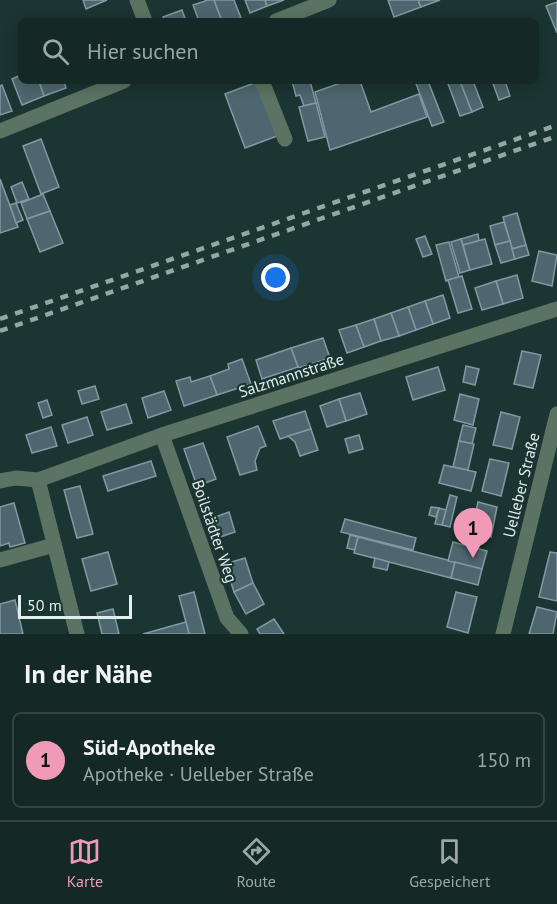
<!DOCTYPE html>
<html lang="de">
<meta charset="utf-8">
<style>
body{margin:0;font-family:"PT Sans",sans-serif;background:#1d302e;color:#f1f3f6}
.scale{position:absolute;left:18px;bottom:15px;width:114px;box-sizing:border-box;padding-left:6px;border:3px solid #e0efed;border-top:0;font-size:16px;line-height:21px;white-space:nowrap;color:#e0efed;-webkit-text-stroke:4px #1b3532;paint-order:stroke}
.you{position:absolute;left:276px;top:278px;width:21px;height:21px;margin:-15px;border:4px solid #fff;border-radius:50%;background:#1a73e8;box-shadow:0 0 0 9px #1a73e833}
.badge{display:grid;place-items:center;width:39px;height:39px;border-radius:50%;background:#f09ab7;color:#111;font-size:20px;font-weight:700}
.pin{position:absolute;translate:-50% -50px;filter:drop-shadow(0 2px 3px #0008)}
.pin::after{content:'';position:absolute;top:32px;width:21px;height:18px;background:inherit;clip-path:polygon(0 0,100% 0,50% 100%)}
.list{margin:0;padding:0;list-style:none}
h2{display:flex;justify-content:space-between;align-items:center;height:78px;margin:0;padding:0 24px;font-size:26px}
h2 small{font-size:20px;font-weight:400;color:#9da6a7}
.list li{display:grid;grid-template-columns:39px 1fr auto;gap:18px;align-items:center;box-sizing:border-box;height:96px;margin:0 12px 12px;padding:0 12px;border:2px solid #334443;border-radius:9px}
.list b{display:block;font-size:22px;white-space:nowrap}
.list p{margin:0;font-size:20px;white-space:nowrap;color:#9da6a7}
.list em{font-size:20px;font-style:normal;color:#9da6a7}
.icon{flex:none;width:33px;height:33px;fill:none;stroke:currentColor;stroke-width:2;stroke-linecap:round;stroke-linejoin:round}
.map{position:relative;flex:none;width:557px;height:634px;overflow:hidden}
.search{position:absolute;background:#142826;box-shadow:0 3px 15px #0003;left:18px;right:18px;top:18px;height:66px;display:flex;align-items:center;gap:15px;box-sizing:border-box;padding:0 21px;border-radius:9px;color:#9da6a7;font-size:22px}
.sheet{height:186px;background:#142826}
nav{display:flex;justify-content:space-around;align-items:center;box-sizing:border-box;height:84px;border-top:2px solid #334443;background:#142826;font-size:16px;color:#9da6a7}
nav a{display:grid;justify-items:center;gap:3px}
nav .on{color:#f09ab7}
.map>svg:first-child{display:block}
.building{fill:#4e666f;stroke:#809aa3;stroke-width:1.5}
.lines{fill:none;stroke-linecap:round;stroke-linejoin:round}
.minor{stroke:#5a7362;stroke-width:15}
.rail{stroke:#94a7a4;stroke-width:4.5;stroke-dasharray:8 8;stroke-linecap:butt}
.labels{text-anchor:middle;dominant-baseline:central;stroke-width:4.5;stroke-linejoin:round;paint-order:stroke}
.street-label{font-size:16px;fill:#e0efed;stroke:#1b3532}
</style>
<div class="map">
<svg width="557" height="634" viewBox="0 0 557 634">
<rect width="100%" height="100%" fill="#1b3532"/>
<!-- building -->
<g class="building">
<path d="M83 0H107L86 9Z"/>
<path d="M208 0H214L222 21H199L193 5Z"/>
<path d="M214 0H234L241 18 232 21H222Z"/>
<path d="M245 0H265L267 6 250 13Z"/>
<path d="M265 0H284L267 6Z"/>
<path d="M388 0H418L421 7 394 17Z"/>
<path d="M418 0H440L421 7Z"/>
<path d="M557 2V33L546 6Z"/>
<path d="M182 10 186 21H164L163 17Z"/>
<path d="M21 75V81H39L44 96 22 105 12 79Z"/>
<path d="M39 81H64L66 88 44 96Z"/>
<path d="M292 81H310L316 103 304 106 300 95 296 96Z"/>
<path d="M346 81H360L371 112 419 94 427 117 330 150 315 92Z"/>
<path d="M415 81H428L444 122 432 126Z"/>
<path d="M447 81H460L472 112 460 116Z"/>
<path d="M460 81H473L483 107 472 112Z"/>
<path d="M492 81H505L510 96 499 100Z"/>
<path d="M257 82 277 136 245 148 225 94Z"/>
<path d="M2 85 12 111 0 115V86Z"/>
<path d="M316 103 325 137 308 141 299 107Z"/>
<path d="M41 139 59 187 41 194 23 146Z"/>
<path d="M0 179 18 227 0 233Z"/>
<path d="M22 182 29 199 17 203 11 187Z"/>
<path d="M43 194 50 211 27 219 21 203Z"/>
<path d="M16 203 23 220 16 223 10 205Z"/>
<path d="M50 211 63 243 40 252 27 219Z"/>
<path d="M517 213 526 245 512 249 503 217Z"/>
<path d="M504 222 510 241 495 245 490 226Z"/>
<path d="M478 234 479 241 463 245 461 239Z"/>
<path d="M425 236 432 254 423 257 416 239Z"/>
<path d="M461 239 470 270 460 273 451 242Z"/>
<path d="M485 239 492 264 470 270 463 245Z"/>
<path d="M510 241 515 259 501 263 495 245Z"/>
<path d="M449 242 459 277 446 281 436 245Z"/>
<path d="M526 245 529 255 515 259 512 249Z"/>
<path d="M539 251 557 255 552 286 532 281Z"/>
<path d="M517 275 523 298 503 304 496 281Z"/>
<path d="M462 276 472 309 458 313 448 280Z"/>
<path d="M496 281 503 304 482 310 475 288Z"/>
<path d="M443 295 450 318 433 324 425 301Z"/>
<path d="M425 301 433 324 416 330 408 307Z"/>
<path d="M408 307 416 330 399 336 391 313Z"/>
<path d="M391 313 399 336 381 341 374 319Z"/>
<path d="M374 319 381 341 364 347 356 325Z"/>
<path d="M356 325 364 347 347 353 339 330Z"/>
<path d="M323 338 330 358 298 368 291 348Z"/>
<path d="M291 348 298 367 262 379 256 360Z"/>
<path d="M522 351 541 355 533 388 514 384Z"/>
<path d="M242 359 251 384 217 395 210 376 229 369 228 364Z"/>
<path d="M466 366 479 369 475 385 463 382Z"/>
<path d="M438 367 445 390 413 400 406 377Z"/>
<path d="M210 376 217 395 184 406 176 381 190 377 191 382Z"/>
<path d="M95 386 99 399 82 404 78 391Z"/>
<path d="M164 391 171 410 148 418 142 398Z"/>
<path d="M360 393 367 414 346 421 339 399Z"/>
<path d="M460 394 479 399 473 425 454 420Z"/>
<path d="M339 399 346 421 327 427 320 406Z"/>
<path d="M47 400 52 415 43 418 38 403Z"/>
<path d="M126 404 132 423 107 430 101 412Z"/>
<path d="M305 411 311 429 280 439 273 421Z"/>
<path d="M501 412 520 417 512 449 493 445Z"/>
<path d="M87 417 93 435 68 443 62 425Z"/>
<path d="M463 425 476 428 472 444 459 441Z"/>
<path d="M258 426 266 446 260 448 255 461 257 470 240 475 227 437Z"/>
<path d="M51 427 57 446 32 453 26 435Z"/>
<path d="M311 429 318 450 300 456 295 442 288 436Z"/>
<path d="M359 435 363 449 349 453 345 439Z"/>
<path d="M459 441 474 444 468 470 453 467Z"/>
<path d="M203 443 216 479 197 486 184 449Z"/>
<path d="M490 459 509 463 501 496 482 491Z"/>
<path d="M151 461 156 476 108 491 103 476Z"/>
<path d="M444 465 476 472 471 491 439 483Z"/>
<path d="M80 486 93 534 77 538 64 490Z"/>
<path d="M450 495 457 497 450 527 442 525Z"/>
<path d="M478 502 497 507 491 537 471 533Z"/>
<path d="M14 503 25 543 10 547 9 543 0 546V507Z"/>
<path d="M431 507 439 508 436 517 429 515Z"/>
<path d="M439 508 446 510 442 525 435 524Z"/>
<path d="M229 512 235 532 217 538 210 519Z"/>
<path d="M345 519 416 538 413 550 341 532Z"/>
<path d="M350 535 358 537 355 550 347 548Z"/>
<path d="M358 537 455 562 451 578 354 553Z"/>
<path d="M453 542 487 551 482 569 448 561Z"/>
<path d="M108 552 117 584 91 591 82 559Z"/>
<path d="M550 552 557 553V601L539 597Z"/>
<path d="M245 558 253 583 234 592 225 564Z"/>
<path d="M375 558 389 562 387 570 373 567Z"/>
<path d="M455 562 482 569 478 585 451 578Z"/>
<path d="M253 583 264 604 246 614 234 592Z"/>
<path d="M194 592 205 634H189L179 596Z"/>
<path d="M456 592 477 597 468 633 447 627Z"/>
<path d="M15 600 23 634H0V604Z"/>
<path d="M537 607 557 612 553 634H529Z"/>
<path d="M113 609 119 634H102L97 613Z"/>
<path d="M274 619 284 634H260L257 629Z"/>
<path d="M186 622 189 634H143Z"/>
</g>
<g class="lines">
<!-- minor -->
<g class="minor">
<path d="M137 0 145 21"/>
<path d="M276 21 329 0"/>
<path d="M262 81 285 139"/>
<path d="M0 131 124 81"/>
<path d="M162 435 227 618 241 634"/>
<path d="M38 480 77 634"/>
<path d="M0 481 16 478 38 480 162 435 557 309"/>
<path d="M0 560 54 545"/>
<path d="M503 634 557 414"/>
</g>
<!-- rail -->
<g class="rail">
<path d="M0 319 557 125"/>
<path d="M0 331 557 136"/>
</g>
</g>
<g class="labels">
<!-- street labels -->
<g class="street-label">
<text transform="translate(291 375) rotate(-18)">Salzmannstraße</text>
<text transform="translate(521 485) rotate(-76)">Uelleber Straße</text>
<text transform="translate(215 531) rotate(71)">Boilstädter Weg</text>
</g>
</g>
</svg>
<div class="scale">50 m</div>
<div class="you"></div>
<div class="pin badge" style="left:473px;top:558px">1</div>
<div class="search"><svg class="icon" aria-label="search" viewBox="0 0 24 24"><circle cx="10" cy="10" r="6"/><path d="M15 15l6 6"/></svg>Hier suchen</div>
</div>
<section class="sheet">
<h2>In der Nähe<small></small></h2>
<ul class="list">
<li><span class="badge">1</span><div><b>Süd-Apotheke</b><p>Apotheke · Uelleber Straße</p></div><em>150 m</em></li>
</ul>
</section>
<nav>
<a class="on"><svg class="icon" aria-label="map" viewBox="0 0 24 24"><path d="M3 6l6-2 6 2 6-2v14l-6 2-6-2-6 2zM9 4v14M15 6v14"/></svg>Karte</a>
<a><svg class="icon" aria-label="directions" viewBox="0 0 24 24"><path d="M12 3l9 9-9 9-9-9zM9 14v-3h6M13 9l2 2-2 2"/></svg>Route</a>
<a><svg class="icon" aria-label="saved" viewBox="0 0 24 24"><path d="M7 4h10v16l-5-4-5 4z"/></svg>Gespeichert</a>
</nav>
